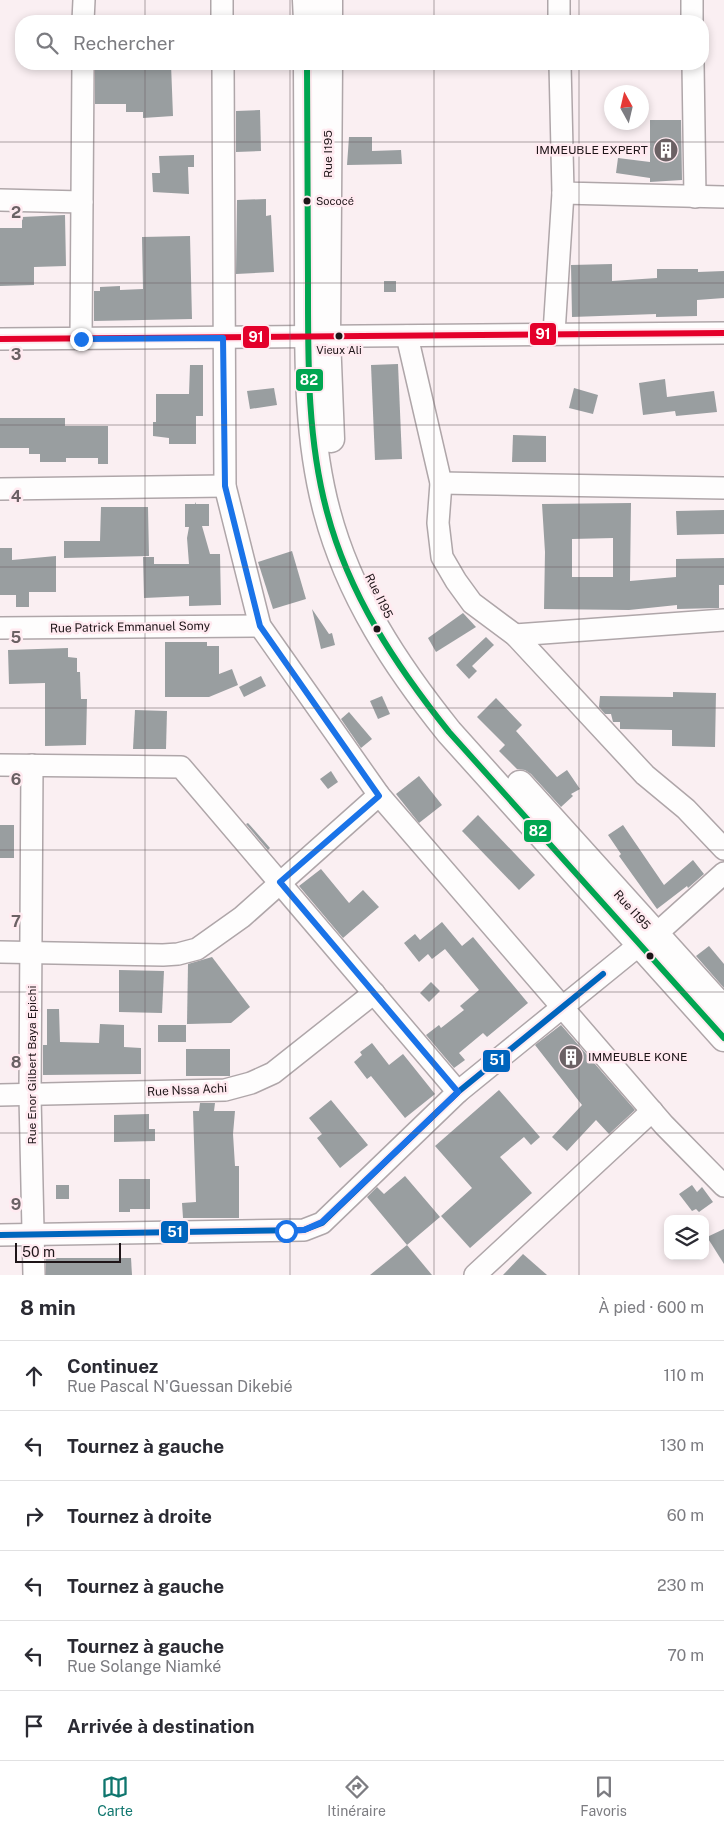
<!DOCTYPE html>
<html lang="fr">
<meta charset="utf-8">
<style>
body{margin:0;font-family:"Public Sans",sans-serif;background:#f2f2f3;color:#2b2b33}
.controls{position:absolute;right:15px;bottom:15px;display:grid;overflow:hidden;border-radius:10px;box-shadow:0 2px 8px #0003}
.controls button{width:45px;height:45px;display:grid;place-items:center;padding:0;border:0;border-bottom:1px solid #e1e1e2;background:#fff;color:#2b2b33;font:25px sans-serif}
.compass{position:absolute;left:604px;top:85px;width:45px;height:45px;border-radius:50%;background:#fff;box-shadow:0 2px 8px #0003;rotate:352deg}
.scale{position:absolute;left:15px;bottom:12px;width:106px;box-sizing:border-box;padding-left:5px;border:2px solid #1e1518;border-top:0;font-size:14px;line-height:18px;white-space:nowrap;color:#1e1518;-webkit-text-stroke:4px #ffeaf0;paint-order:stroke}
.stop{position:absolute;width:15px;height:15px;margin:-11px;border:4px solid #1a73e8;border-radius:50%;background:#fff}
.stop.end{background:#1a73e8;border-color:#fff;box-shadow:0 1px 5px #0008}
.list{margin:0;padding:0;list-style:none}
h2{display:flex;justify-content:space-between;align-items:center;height:65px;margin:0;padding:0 20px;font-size:21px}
h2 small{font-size:16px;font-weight:400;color:#7c7c81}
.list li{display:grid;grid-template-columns:32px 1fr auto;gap:15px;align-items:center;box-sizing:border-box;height:70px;padding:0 20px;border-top:1px solid #e1e1e2}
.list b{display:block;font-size:19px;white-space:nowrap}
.list p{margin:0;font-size:16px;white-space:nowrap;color:#7c7c81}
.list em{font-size:16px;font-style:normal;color:#7c7c81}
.icon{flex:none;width:28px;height:28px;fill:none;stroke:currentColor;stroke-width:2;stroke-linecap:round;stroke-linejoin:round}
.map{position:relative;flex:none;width:724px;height:1275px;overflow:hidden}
.search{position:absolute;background:#fff;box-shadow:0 2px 8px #0003;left:15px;right:15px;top:15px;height:55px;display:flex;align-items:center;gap:12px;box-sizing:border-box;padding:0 18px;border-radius:20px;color:#7c7c81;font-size:19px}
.sheet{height:485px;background:#fff}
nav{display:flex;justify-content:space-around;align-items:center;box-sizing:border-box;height:70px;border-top:1px solid #e1e1e2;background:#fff;font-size:14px;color:#7c7c81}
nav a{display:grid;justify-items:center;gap:2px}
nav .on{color:#0f766e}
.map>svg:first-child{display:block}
.building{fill:#999ea0;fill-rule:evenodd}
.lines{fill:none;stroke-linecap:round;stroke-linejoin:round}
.minor-casing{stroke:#afa6a9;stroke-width:24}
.major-casing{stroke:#afa6a9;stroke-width:29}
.minor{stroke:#fefdfd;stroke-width:21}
.major{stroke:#fefdfd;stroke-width:26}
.bus-1-casing{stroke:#ffeaf0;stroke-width:10}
.bus-2-casing{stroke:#ffeaf0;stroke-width:10}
.bus-3-casing{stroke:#ffeaf0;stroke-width:10}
.bus-1{stroke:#00a651;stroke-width:6}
.bus-2{stroke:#e4002b;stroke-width:6}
.bus-3{stroke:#0065bd;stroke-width:6}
.route{stroke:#1a73e8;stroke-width:6}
.grid{fill:none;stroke:#6b6164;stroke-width:1;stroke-opacity:0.55}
.bus-dot{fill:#1e1518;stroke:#ffeaf0;stroke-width:2}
.labels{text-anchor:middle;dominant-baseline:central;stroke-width:5;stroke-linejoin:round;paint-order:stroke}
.bus-label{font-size:11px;fill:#1e1518;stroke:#ffeaf0;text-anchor:start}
.poi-label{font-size:12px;fill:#1e1518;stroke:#ffeaf0;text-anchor:end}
.street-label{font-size:12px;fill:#1e1518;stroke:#ffeaf0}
.grid-label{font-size:16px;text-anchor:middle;font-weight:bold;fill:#6b6164;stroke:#ffeaf0;stroke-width:5;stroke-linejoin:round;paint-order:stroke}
.line-badge{stroke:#ffeaf0;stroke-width:2}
.badge-label{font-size:14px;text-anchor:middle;font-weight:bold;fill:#fff}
</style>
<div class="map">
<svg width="724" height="1275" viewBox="0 0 724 1275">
<rect width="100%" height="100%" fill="#faeff2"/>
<!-- building -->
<g class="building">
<path d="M150 64H171L173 116 143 118V112H126V104H95V69L150 70Z"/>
<path d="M260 110 261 151 236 152V111Z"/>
<path d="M650 120H681L682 180 650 182V178L616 173 618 158 650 162Z"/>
<path d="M349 137H372V151L401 150 402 164 347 165Z"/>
<path d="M194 155V167H188L189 194 153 192 152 173H160L159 156Z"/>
<path d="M266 199V216L271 215 274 272 236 274 237 200Z"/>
<path d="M65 215 66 266 34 267V285L0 286V228H22V217Z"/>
<path d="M190 236 192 319 94 321V291H100V287L120 286V290L143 289 142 237Z"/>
<path d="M612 264V281L657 278V269H698V272L724 271V298L697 300V316L656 317V314L572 317 571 265Z"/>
<rect x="384" y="281" width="12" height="11"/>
<path d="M398 364 402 459 375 460 371 365Z"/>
<path d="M190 365H203V416H196V444H169V438L153 436V422H156V394H189Z"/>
<path d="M665 379 667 397 714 391 717 412 676 416 675 411 643 415 639 383Z"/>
<path d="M274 388 277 405 250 409 247 391Z"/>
<path d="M574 388 598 395 593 414 569 408Z"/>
<path d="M0 418H65V426H108V464H98V458H66V462H40V454H29V448H0Z"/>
<path d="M513 435 546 436V462H512Z"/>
<path d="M195 502 196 504H209V526H202L210 554H220L221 605 189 606V596L144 598 143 557H154V564H189L187 538 189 527H185V504H195Z"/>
<path d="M631 503 630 581 676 577V559L724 558V585H719V608L677 609V605L629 610 544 609 545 552 542 504ZM613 538V577H572V539Z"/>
<path d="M101 507H148L149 556 64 558V541H100Z"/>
<path d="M724 510V534L677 535 676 511Z"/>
<path d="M0 548H12V560L56 556V592H29V607H16V595H0Z"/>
<path d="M292 551 306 599 273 609 258 562Z"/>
<path d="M312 609 329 634 332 633 335 645 321 649Z"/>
<path d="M463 613 476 627 436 652 428 638Z"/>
<path d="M486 637 494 645 472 666 477 671 469 679 456 665Z"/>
<path d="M165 642H207V646H219V674L232 669 238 685 209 697H165Z"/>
<path d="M68 648V657L77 658V672H80L81 699H87L86 745 45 746V683L9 684 8 650Z"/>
<path d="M261 676 266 686 244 697 239 687Z"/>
<path d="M673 692 716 693 715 747 672 746V730L620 729V722H613L611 714H605L599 707 600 696 673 697Z"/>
<path d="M382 696 390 714 378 719 370 701Z"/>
<path d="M496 698 522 725 516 731 557 777 567 770 580 789 571 794 573 796 561 807 531 774 525 770 517 769 499 751 505 745 477 717Z"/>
<path d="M135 710 167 711 166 749H133Z"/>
<path d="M349 712 372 739 361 748 341 719Z"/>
<path d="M331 771 338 782 328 789 320 779Z"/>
<path d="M419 776 442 805 419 823 396 794Z"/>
<path d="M478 815 535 875 519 890 462 831Z"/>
<path d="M248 823 270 848 268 850 246 824Z"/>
<rect x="0" y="825" width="14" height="33"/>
<path d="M623 825 664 885 693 860 704 874 688 888 687 886 657 909 619 856 621 854 608 835Z"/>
<path d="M321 869 349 903 363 890 379 907 343 938 299 886Z"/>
<path d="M442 922 462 946 473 937 528 1003 487 1037 483 1033 459 1053 465 1060 454 1068 426 1035 439 1025 441 1028 464 1010 460 1006 479 990 445 949 432 959 428 954 419 962 404 943 415 934 420 940Z"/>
<path d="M709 946 724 964V988L696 956Z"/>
<path d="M212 957 250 1007 231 1023 187 1024 188 964Z"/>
<path d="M119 970 164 971 162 1013 119 1012Z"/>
<path d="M431 982 440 991 429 1002 420 993Z"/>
<path d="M47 1009H59L60 1042 99 1043 100 1024 124 1025V1047L141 1048V1074L43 1075V1045H47Z"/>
<rect x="158" y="1025" width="28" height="17"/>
<path d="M561 1025 635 1110 609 1134 596 1120 567 1151 552 1137 582 1105 535 1045Z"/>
<path d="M372 1043 389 1065 403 1054 435 1094 405 1118 371 1076 367 1079 354 1062 362 1055 360 1052Z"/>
<rect x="186" y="1049" width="44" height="27"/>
<path d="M499 1090 540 1137 531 1145 524 1137 500 1157 532 1193 470 1248 441 1216 472 1188 435 1146Z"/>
<path d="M331 1100 368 1145 340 1168 317 1138 322 1134 309 1118Z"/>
<path d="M200 1103H215L214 1111H235L233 1134 235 1166H239V1218H183L182 1203 196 1202 193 1111H199Z"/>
<path d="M149 1114V1129H155V1141L114 1142V1115Z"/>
<path d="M405 1176 440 1217 407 1245 367 1197 377 1187 384 1194Z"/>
<path d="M119 1179H150V1209H130V1212H119Z"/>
<rect x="56" y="1185" width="13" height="14"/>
<path d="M692 1185 697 1192 702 1187 713 1202 699 1212 696 1209 692 1211 679 1194Z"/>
<path d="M724 1229V1264L707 1237Z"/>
<path d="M407 1245 432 1275H370Z"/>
<path d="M523 1254 547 1275H503Z"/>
<path d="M46 1258H131L132 1275H46Z"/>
</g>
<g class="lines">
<defs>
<g id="minor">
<path d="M222 0V21"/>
<path d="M559 0V21"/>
<path d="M692 0V21"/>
<path d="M83 21 84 0"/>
<path d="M223 64 225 486 260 626 379 795 664 1125 724 1186"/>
<path d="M560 64 563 193 724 197"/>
<path d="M693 64 695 197"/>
<path d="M0 200 82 202"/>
<path d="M554 333 563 193"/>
<path d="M407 336 441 483 438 523 442 557 456 581 472 603 515 635 645 775 686 809 724 849"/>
<path d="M0 339C241 339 483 333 724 333"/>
<path d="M81 339 83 64"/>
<path d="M441 483 724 488"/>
<path d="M0 489 225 486"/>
<path d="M0 628 260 626"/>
<path d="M515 635 724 620"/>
<path d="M0 765 181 767 458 1092"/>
<path d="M32 765 30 1096 34 1275"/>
<path d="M655 935 724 873"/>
<path d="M0 952 163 955 178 954 197 949 242 917 379 795"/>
<path d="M0 1095 225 1090 251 1083 273 1073 374 993"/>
<path d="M0 1235 304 1230 322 1223 458 1092 639 945"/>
<path d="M475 1275 652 1111"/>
</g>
<g id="major">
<path d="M306 0 307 21"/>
<path d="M329 21V0"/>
<path d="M307 64C307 137 307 210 308 283 308 359 307 438 327 512 349 595 396 666 449 732L724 1038"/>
<path d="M329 64 327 337 331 439"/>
<path d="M520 784 724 1010"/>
</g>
</defs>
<!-- minor casing -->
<use href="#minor" class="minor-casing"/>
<!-- major casing -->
<use href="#major" class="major-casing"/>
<!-- minor -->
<use href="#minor" class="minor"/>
<!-- major -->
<use href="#major" class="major"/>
<defs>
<path id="bus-1" d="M307 64C307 137 307 210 308 283 308 359 307 438 327 512 349 595 396 666 449 732L724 1038"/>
<path id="bus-2" d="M0 339C241 339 483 333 724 333"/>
<path id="bus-3" d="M0 1235 304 1230 322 1223 458 1092 603 974"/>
</defs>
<!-- bus-1 casing -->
<use href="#bus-1" class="bus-1-casing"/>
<!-- bus-2 casing -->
<use href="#bus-2" class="bus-2-casing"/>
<!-- bus-3 casing -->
<use href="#bus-3" class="bus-3-casing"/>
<!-- bus-1 -->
<use href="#bus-1" class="bus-1"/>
<!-- bus-2 -->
<use href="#bus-2" class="bus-2"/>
<!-- bus-3 -->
<use href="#bus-3" class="bus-3"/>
</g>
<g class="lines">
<!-- route -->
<path class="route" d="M81 339 223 338 225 486 260 626 379 796 280 882 458 1092 322 1222 304 1230 286 1231"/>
</g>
<!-- grid -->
<path class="grid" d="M145 0V21M290 0V21M434 0V21M579 0V21M145 64V1275M290 64V1275M434 64V1275M579 64V1275M0 142H724M0 283H724M0 425H724M0 567H724M0 708H724M0 850H724M0 992H724M0 1133H724"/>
<!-- icons -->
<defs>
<symbol id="building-disc" viewBox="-11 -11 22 22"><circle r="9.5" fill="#6b6164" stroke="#ffeaf0"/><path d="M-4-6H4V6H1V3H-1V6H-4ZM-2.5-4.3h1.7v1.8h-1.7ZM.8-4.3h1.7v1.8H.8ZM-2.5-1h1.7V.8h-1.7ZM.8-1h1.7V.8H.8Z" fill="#fff"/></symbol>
</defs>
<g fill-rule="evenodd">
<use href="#building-disc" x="652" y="136" width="28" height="28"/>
<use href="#building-disc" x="557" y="1043" width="28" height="28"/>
</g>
<!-- markers -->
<g class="bus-dot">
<circle cx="307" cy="201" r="4.5"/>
<circle cx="339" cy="336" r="4.5"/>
<circle cx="377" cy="629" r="4.5"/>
<circle cx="650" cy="956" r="4.5"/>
</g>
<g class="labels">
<!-- bus labels -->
<g class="bus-label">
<text x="316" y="201">Sococé</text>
<text x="339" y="350" text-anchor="middle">Vieux Ali</text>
</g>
<!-- poi labels -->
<g class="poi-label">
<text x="648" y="150">IMMEUBLE EXPERT</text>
<text x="588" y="1057" text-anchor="start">IMMEUBLE KONE</text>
</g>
<!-- street labels -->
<g class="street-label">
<text transform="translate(328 154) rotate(-90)">Rue I195</text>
<text transform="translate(379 596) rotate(64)">Rue I195</text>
<text transform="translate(130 627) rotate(-1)">Rue Patrick Emmanuel Somy</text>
<text transform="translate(632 910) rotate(48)">Rue I195</text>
<text transform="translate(32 1065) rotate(-90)">Rue Enor Gilbert Baya Epichi</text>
<text transform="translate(187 1090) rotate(-3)">Rue Nssa Achi</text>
</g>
</g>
<g class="grid-label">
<text x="16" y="218">2</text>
<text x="16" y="360">3</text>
<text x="16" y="502">4</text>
<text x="16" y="643">5</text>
<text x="16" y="785">6</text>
<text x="16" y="927">7</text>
<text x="16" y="1068">8</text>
<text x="16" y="1210">9</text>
</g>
<g class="line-badge">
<rect x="529" y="322" width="28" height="24" rx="5" fill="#e4002b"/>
<rect x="242" y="325" width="28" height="24" rx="5" fill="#e4002b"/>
<rect x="295" y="368" width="29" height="24" rx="5" fill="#00a651"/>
<rect x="523" y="819" width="29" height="24" rx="5" fill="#00a651"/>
<rect x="482" y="1049" width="29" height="24" rx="5" fill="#0065bd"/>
<rect x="160" y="1220" width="29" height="24" rx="5" fill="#0065bd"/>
</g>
<g class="badge-label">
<text x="543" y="339">91</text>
<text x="256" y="342">91</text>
<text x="309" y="385">82</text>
<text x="538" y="836">82</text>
<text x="497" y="1065">51</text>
<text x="175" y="1237">51</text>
</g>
</svg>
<div class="controls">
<button><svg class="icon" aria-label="layers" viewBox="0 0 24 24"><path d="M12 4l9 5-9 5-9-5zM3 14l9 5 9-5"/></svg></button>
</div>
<svg class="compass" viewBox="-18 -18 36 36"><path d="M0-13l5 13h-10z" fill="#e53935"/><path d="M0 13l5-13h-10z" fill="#7c7c81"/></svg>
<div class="scale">50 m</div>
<div class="stop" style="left:286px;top:1231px"></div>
<div class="stop end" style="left:81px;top:339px"></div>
<div class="search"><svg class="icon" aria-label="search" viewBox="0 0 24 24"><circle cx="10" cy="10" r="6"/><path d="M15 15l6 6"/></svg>Rechercher</div>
</div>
<section class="sheet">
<h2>8 min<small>À pied · 600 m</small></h2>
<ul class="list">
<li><svg class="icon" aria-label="ahead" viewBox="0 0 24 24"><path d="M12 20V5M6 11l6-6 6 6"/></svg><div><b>Continuez</b><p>Rue Pascal N'Guessan Dikebié</p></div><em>110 m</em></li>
<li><svg class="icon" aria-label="left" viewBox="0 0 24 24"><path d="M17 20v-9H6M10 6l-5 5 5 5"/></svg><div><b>Tournez à gauche</b></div><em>130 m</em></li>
<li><svg class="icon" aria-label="right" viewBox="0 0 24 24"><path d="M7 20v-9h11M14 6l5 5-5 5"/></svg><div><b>Tournez à droite</b></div><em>60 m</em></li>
<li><svg class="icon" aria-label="left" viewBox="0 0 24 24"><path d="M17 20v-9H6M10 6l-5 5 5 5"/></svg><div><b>Tournez à gauche</b></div><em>230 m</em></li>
<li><svg class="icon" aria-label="left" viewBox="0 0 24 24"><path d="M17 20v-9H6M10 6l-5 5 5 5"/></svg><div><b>Tournez à gauche</b><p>Rue Solange Niamké</p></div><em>70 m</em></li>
<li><svg class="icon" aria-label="arrive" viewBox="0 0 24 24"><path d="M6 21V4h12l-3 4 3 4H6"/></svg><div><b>Arrivée à destination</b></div></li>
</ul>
</section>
<nav>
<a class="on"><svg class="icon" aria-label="map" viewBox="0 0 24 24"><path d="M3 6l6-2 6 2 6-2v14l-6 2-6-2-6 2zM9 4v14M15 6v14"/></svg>Carte</a>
<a><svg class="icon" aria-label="directions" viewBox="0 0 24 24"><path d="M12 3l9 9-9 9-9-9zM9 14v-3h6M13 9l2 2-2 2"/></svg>Itinéraire</a>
<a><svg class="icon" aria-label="saved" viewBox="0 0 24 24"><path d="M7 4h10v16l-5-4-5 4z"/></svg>Favoris</a>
</nav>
